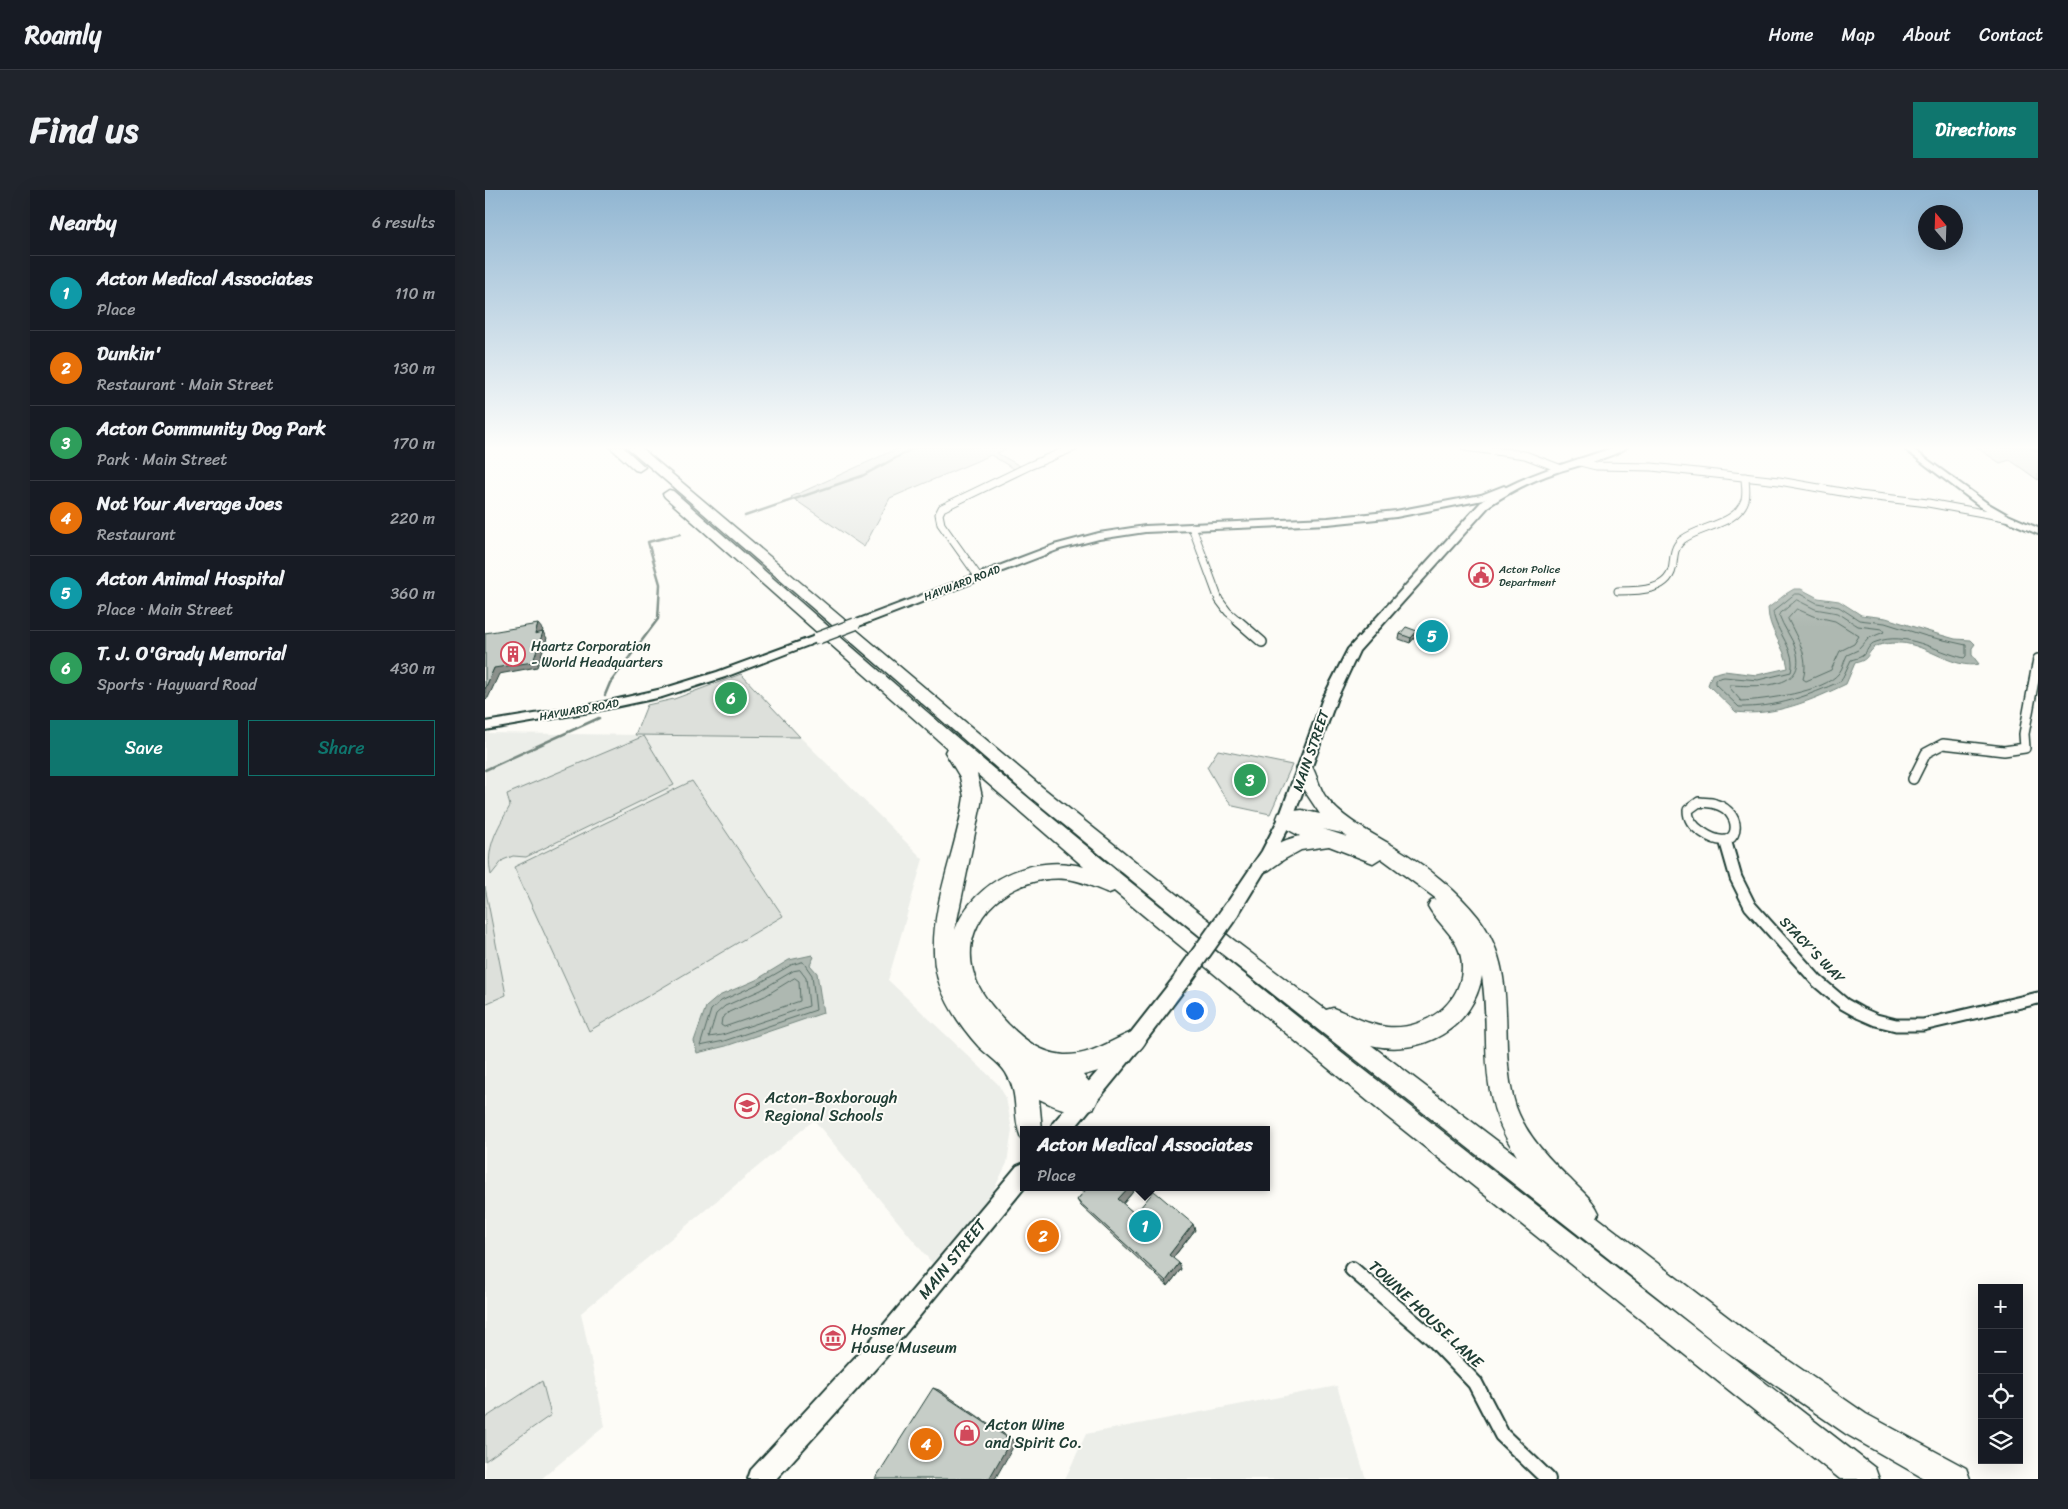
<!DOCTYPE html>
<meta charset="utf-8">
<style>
body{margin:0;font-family:Sriracha,sans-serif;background:#20242c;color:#f1f3f6}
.controls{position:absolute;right:15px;bottom:15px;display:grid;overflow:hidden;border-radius:0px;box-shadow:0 5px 20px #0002}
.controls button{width:45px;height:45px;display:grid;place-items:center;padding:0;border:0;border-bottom:1px solid #363941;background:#171b24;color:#f1f3f6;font:25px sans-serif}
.compass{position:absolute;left:1433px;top:15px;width:45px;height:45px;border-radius:50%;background:#171b24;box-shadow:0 5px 20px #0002;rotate:341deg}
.you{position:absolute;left:709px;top:820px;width:18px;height:18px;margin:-12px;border:4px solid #fff;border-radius:50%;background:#1a73e8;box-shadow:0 0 0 8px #1a73e833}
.badge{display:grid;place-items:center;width:32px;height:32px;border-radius:50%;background:#0f766e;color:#fff;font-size:16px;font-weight:700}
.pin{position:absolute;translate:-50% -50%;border:2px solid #fff;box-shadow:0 1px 5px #0006}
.popup{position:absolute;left:535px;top:936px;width:250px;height:65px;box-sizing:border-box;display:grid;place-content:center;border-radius:0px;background:#171b24;filter:drop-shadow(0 1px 4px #0005);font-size:16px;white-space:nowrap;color:#9ea1a6}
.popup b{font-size:19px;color:#f1f3f6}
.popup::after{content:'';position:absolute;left:50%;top:100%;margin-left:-10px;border:10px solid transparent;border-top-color:#171b24}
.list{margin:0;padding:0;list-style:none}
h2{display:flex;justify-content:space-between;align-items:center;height:65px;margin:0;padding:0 20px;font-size:21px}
h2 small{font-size:16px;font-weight:400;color:#9ea1a6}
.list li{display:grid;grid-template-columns:32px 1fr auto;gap:15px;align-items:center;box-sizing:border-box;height:75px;padding:0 20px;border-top:1px solid #363941}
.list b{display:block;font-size:19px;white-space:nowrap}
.list p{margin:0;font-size:16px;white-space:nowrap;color:#9ea1a6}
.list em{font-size:16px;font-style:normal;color:#9ea1a6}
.actions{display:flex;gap:10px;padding:15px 20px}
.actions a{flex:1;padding:11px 0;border:1px solid #0f766e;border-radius:0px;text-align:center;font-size:18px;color:#0f766e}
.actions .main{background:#0f766e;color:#fff}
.icon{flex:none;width:28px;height:28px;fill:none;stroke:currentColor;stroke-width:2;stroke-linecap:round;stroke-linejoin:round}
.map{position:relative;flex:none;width:1553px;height:1289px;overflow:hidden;border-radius:0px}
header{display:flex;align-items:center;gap:30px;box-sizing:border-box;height:70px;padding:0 25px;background:#171b24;border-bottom:1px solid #363941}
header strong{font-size:24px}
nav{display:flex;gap:28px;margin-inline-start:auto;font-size:18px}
.intro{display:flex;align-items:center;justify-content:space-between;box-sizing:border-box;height:120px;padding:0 30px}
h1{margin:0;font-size:35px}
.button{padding:12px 22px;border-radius:0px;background:#0f766e;color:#fff;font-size:18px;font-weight:700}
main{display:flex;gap:30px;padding:0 30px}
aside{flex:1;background:#171b24;border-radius:0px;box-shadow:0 5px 20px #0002}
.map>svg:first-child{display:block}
.built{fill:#eceee9}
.green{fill:#dde0db;stroke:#7e8e88}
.water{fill:#aeb8b1;stroke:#75877f}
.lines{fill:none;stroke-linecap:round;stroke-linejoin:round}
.shore{stroke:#586e66;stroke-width:1}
.stream{stroke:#75877f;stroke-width:2.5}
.minor-far3-casing{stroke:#1f3d34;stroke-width:9}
.minor-far2-casing{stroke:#1f3d34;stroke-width:12}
.minor-far1-casing{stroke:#1f3d34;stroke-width:15}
.minor-casing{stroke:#1f3d34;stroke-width:18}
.tertiary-casing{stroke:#1f3d34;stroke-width:4}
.secondary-casing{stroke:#1f3d34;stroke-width:4}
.motorway-casing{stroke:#1f3d34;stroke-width:3}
.minor-far3{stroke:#fdfcf7;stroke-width:7}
.minor-far2{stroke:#fdfcf7;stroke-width:9}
.minor-far1{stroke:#fdfcf7;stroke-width:11}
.minor{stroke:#fdfcf7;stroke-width:14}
.tertiary{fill:#fdfcf7;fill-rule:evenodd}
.secondary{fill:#fdfcf7;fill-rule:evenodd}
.motorway{fill:#fdfcf7;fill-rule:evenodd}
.tertiary-bridge-casing{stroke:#1f3d34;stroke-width:14;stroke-linecap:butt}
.secondary-bridge-casing{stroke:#1f3d34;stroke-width:21;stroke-linecap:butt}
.tertiary-bridge{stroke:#fdfcf7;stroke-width:11}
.secondary-bridge{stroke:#fdfcf7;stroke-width:17}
.wall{fill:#aab0ab;stroke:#1f3d34}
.shaded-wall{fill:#8b908b;stroke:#1f3d34}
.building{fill:#c6cdc7;stroke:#1f3d34}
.labels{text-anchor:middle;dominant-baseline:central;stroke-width:4;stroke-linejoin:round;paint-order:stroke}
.far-poi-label{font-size:11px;fill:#1f3d34;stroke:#fdfcf7;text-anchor:start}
.far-street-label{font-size:11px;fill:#1f3d34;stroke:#fdfcf7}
.poi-label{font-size:14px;fill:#1f3d34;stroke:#fdfcf7;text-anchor:start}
.street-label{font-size:14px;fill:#1f3d34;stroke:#fdfcf7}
.near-poi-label{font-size:16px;fill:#1f3d34;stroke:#fdfcf7;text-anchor:start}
.near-street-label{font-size:16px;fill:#1f3d34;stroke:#fdfcf7}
</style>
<header>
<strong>Roamly</strong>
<nav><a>Home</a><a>Map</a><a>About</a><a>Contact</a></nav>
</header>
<div class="intro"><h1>Find us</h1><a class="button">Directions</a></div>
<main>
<aside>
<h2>Nearby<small>6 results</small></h2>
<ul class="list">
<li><span class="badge" style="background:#0f9aa8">1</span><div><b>Acton Medical Associates</b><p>Place</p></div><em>110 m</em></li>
<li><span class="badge" style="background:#e8710a">2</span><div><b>Dunkin'</b><p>Restaurant · Main Street</p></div><em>130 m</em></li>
<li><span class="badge" style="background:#2e9e5b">3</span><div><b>Acton Community Dog Park</b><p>Park · Main Street</p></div><em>170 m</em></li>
<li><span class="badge" style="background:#e8710a">4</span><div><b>Not Your Average Joes</b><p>Restaurant</p></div><em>220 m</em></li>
<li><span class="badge" style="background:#0f9aa8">5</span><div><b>Acton Animal Hospital</b><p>Place · Main Street</p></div><em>360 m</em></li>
<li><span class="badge" style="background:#2e9e5b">6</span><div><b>T. J. O'Grady Memorial</b><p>Sports · Hayward Road</p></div><em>430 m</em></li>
</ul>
<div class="actions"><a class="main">Save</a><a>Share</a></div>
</aside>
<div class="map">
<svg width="1553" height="1289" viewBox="0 0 1553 1289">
<rect width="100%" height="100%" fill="#fdfcf7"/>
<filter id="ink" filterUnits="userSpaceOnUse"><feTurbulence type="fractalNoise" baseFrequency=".02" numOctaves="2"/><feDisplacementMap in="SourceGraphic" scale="10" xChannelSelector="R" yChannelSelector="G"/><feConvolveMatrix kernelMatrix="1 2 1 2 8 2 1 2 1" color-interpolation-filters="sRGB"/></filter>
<g filter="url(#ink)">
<!-- built -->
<g class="built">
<path d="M0 543 315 547 438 669 403 790 513 894 521 908 527 940 522 973 505 1007 447 1073 329 930 96 1123 120 1236 56 1289H0Z"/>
<path d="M852 1196 881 1289H580L601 1244Z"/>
</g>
<!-- green -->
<g class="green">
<path d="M416 257H526L512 263 535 276 529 279 506 265 405 308 379 357 306 307Z"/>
<path d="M1491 257H1553V290L1525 270 1515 273Z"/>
<path d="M256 484 315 547 150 545 162 515 189 509Z"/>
<path d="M159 546 189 595 41 667 28 666 18 670 6 685C0 658 12 639 25 616L22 604Z"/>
<path d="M733 560 807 575 785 624 748 616 737 603 722 577Z"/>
<path d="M207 591 298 726 104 841 29 677Z"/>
<path d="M0 697 21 805 0 814Z"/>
<path d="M57 1191 66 1225 0 1271V1228Z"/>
</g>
<!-- water -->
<g class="water">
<path d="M1309 399H1316L1333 408 1354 411 1376 425 1401 428 1442 441 1470 449 1486 450 1490 454 1487 458V465L1494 474C1469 480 1441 454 1416 453 1409 453 1396 453 1390 457 1380 465 1386 469 1370 473L1361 494C1328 510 1289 527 1251 522L1223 495 1227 484 1239 481 1272 485 1303 478C1300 456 1283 440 1283 418 1292 412 1299 404 1309 399Z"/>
<path d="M327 765 329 767 325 775 332 783 338 823 241 856 212 863 209 851 221 817 234 806 271 790 304 770Z"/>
</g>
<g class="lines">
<!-- shore -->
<g class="shore">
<path d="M1310 404H1315L1332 413 1354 417 1374 430 1400 433 1441 446 1481 455V466L1479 468C1450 461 1421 441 1391 452 1383 454 1383 462 1377 466 1374 468 1369 469 1366 470L1356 491C1323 506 1291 518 1254 517L1230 494V489L1239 487 1273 490 1306 482C1312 460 1291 443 1288 422Z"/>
<path d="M1312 410 1330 419 1353 423 1373 436 1397 439 1399 442 1384 448 1373 460 1362 465C1359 471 1358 478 1354 483 1340 502 1279 510 1256 511L1245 498V495C1271 496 1323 501 1311 460 1307 447 1298 437 1294 425Z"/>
<path d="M1312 419 1328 426 1350 431 1374 446 1369 454 1355 461 1346 480 1321 491 1318 489C1325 466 1312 449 1303 429Z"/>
<path d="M318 772 327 785 331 820 239 851 215 856 226 820 236 811 273 794 306 775Z"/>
<path d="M315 780 321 788 324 816 237 845 224 847 231 824 240 816 276 800 308 781Z"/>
<path d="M310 788 314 791 315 811 239 837 236 835 237 828 244 822 280 806Z"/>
</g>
<!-- stream -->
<g class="stream">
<path d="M1545 257 1553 261"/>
<path d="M260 326 377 286 431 257"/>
<path d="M120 505 125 493 173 429 175 394 163 352 195 344"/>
<path d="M0 580 114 528"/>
</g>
<defs>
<g id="minor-far3">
<path d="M980 257 1040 265 1074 278"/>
<path d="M1095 272 1111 276 1167 277 1294 291 1374 305 1443 313 1520 327"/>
<path d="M707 337 734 410 743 422 755 432"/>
<path d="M493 386 456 334 454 324 457 318 544 276 590 257"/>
<path d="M1133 401C1154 401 1186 401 1188 374 1189 365 1189 357 1197 350 1216 335 1251 336 1260 310 1262 303 1260 294 1260 287"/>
</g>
<g id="minor-far2">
<path d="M753 431 777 452"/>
<path d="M1428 589 1441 563 1458 554 1519 561 1540 558 1539 544 1553 469"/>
<path d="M1214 612C1219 613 1225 612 1230 614 1261 622 1256 669 1217 642 1209 637 1203 630 1203 620Z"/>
</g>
<path id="minor-far1" d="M1241 653 1251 688 1265 716 1332 791 1359 814 1375 823 1391 830 1411 835H1438L1553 808"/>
<path id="minor" d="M867 1079 947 1148 990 1193 1017 1245 1063 1289"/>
<g id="tertiary">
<path d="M1417 257H1425L1502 313 1523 325 1553 338V344L1517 329 1496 317Z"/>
<path d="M1019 296 1023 299 1022 301 998 310 911 327 843 334 660 342 614 349 575 359 374 436H366L365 434 366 432 569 355 614 343 660 336 843 328 911 321 996 305Z"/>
<path d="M333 445 338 448 337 450 240 487 177 507 111 521 0 540V532L111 514 177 499 232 482Z"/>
</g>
<g id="secondary">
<path d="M1130 257H1142C1130 267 1088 277 1072 282 1048 290 1026 301 1005 315L874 461 852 508 808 628 787 669 754 723 748 725 742 723 740 718 742 713 777 661 794 628 838 508 863 459 997 311C1038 284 1084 273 1130 257Z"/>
<path d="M697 782 703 785 706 790 703 795 656 857 588 940H565L568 933 644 845 691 785Z"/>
<path d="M539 973 540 997 401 1167 291 1289H263L266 1280 385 1151 532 976Z"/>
</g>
<g id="motorway">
<path d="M125 257H138L160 277 154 281 150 280Z"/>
<path d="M142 257H155L557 597 746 748 841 820 848 818C866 825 882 835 902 837 943 841 987 807 975 763 969 744 952 733 943 716L946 710 951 709 949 707 896 668 888 673 844 656 816 660 798 670 784 680 777 683 770 680 767 675C776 659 798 650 815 646L800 638 792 628 794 623 817 620 835 624 817 597 811 580 814 575 820 574 826 575C832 585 834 597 840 606 857 629 886 643 910 657 941 676 971 699 993 727 1038 786 1010 854 1031 917 1041 945 1064 969 1085 989 1095 1000 1108 1009 1114 1023L1112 1027 1261 1141 1381 1224 1481 1278 1485 1289H1440L1361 1244 1241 1161 732 760 545 607ZM838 639 856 643 863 647ZM997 786C1007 855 989 901 1032 966L886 855C937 867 988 838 997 786Z"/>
<path d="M184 300 188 301C337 431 485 562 638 686 885 888 1138 1082 1390 1278L1394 1289H1355L901 926 629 701 624 703C609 698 597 690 581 689 530 684 474 726 488 781 493 802 509 819 523 834 539 850 556 863 579 865 607 866 625 850 650 841L658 844 661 851C653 869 617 881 598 885L606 894 613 910 609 918C590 926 572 918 554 909L557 940H539V949L536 948C527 926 535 906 521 883 515 873 502 865 494 857 471 832 449 797 449 763 447 710 472 659 479 607L475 587 460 562 462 558 180 307 178 304ZM492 584 599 677C548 663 489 690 470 740L496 614 497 607Z"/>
</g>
</defs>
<!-- minor-far3 casing -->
<use href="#minor-far3" class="minor-far3-casing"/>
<!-- minor-far2 casing -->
<use href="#minor-far2" class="minor-far2-casing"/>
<!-- minor-far1 casing -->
<use href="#minor-far1" class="minor-far1-casing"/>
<!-- minor casing -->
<use href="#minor" class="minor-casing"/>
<!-- tertiary casing -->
<use href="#tertiary" class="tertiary-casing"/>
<!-- secondary casing -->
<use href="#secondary" class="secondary-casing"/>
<!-- motorway casing -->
<use href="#motorway" class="motorway-casing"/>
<!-- minor-far3 -->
<use href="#minor-far3" class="minor-far3"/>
<!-- minor-far2 -->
<use href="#minor-far2" class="minor-far2"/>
<!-- minor-far1 -->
<use href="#minor-far1" class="minor-far1"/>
<!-- minor -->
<use href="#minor" class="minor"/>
<!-- tertiary -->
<use href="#tertiary" class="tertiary"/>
<!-- secondary -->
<use href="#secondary" class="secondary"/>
<!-- motorway -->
<use href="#motorway" class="motorway"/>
<defs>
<path id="tertiary-bridge" d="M333 448 370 434"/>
<path id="secondary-bridge" d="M697 790 748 718"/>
</defs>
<!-- tertiary-bridge casing -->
<use href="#tertiary-bridge" class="tertiary-bridge-casing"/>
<!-- secondary-bridge casing -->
<use href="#secondary-bridge" class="secondary-bridge-casing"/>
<!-- tertiary-bridge -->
<use href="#tertiary-bridge" class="tertiary-bridge"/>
<!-- secondary-bridge -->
<use href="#secondary-bridge" class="secondary-bridge"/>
</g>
<!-- wall -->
<g class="wall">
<path d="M932 441 931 446 925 453 914 449 915 444Z"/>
<path d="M603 997H652L638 1014 650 1024 710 1040 688 1068 696 1079 683 1096 596 1016 592 1010Z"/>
</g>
<!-- shaded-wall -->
<g class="shaded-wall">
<path d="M53 434 58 440 54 449 50 444Z"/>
<path d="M932 441 931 446 925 453 926 448Z"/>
<path d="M58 442 62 448 52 477 14 484 3 508 0 509V499L9 478Z"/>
<path d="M644 997H652L636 1016 633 1009Z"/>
<path d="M708 1034 710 1040 686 1070 684 1065Z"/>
<path d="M694 1073 696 1079 683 1096 681 1091Z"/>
<path d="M448 1198 454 1200 531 1252 510 1289H504Z"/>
</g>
<!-- building -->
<g class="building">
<path d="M53 434 50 444 58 442 48 472 9 478 0 499V443Z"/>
<path d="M921 437 932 441 926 448 915 444Z"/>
<path d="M603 997H644L633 1009 650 1024 669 1001 708 1034 684 1065 694 1073 681 1091 592 1010Z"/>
<path d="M448 1198 526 1250 504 1289H390Z"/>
</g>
</g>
<!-- sky -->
<linearGradient id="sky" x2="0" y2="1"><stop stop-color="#91b6d2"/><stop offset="0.59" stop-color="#fefefb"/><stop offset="1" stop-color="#fefefb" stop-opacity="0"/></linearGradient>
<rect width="1553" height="437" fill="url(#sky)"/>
<!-- icons -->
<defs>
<symbol id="civic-ring" viewBox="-11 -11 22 22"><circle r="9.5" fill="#fdfcf7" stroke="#d1495b" stroke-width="1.5"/><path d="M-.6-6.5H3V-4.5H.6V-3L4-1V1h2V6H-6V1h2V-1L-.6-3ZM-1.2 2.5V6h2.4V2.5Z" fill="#d1495b"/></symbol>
<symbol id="building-ring" viewBox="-11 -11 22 22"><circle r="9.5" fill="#fdfcf7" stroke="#d1495b" stroke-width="1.5"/><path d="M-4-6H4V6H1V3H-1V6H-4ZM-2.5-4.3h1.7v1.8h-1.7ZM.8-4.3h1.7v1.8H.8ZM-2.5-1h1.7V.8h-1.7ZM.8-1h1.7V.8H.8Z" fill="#d1495b"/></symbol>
<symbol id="school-ring" viewBox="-11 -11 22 22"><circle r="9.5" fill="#fdfcf7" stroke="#d1495b" stroke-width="1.5"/><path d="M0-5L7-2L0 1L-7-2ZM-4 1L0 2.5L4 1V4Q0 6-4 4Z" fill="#d1495b"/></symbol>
<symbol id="museum-ring" viewBox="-11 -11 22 22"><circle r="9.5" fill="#fdfcf7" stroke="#d1495b" stroke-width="1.5"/><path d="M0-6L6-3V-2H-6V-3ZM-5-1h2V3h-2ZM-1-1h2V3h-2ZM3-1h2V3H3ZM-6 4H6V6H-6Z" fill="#d1495b"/></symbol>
<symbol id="shop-ring" viewBox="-11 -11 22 22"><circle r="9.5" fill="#fdfcf7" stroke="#d1495b" stroke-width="1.5"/><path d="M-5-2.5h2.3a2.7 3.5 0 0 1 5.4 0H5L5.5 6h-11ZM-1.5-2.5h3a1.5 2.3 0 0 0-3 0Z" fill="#d1495b"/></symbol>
</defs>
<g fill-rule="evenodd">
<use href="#civic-ring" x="982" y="371" width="28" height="28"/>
<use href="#building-ring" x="14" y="450" width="28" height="28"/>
<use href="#school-ring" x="248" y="902" width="28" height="28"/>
<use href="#museum-ring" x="334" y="1134" width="28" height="28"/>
<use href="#shop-ring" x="468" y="1229" width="28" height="28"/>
</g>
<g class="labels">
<!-- far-poi labels -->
<g class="far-poi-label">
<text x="1014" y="379">Acton Police<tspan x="1014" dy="13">Department</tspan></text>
</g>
<!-- far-street labels -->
<g class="far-street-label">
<text transform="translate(477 393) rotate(-21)">HAYWARD ROAD</text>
<text transform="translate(94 520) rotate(-10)">HAYWARD ROAD</text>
</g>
<!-- poi labels -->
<g class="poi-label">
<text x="46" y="456">Haartz Corporation<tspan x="46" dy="16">- World Headquarters</tspan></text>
</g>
<!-- street labels -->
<g class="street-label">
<text transform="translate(826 561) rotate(-71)">MAIN STREET</text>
<text transform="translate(1327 760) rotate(46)">STACY'S WAY</text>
</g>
<!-- near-poi labels -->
<g class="near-poi-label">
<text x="280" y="907">Acton-Boxborough<tspan x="280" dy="18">Regional Schools</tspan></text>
<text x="366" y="1139">Hosmer<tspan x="366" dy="18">House Museum</tspan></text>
<text x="500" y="1234">Acton Wine<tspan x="500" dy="18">and Spirit Co.</tspan></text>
</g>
<!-- near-street labels -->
<g class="near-street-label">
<text transform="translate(467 1069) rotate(-51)">MAIN STREET</text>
<text transform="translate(941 1124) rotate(43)">TOWNE HOUSE LANE</text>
</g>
</g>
</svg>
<div class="controls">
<button>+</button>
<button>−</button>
<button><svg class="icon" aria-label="locate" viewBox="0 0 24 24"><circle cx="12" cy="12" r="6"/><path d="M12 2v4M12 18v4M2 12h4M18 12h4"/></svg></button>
<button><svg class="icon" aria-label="layers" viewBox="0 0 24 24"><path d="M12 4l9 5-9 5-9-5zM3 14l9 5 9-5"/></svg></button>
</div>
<svg class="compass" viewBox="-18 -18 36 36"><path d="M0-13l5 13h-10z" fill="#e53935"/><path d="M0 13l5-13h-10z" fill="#9ea1a6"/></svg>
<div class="you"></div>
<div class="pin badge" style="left:660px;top:1036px;background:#0f9aa8">1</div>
<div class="popup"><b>Acton Medical Associates</b>Place</div>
<div class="pin badge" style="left:558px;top:1046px;background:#e8710a">2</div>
<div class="pin badge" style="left:765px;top:590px;background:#2e9e5b">3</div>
<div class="pin badge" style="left:441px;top:1254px;background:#e8710a">4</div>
<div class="pin badge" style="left:947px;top:446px;background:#0f9aa8">5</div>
<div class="pin badge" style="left:246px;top:508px;background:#2e9e5b">6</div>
</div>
</main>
